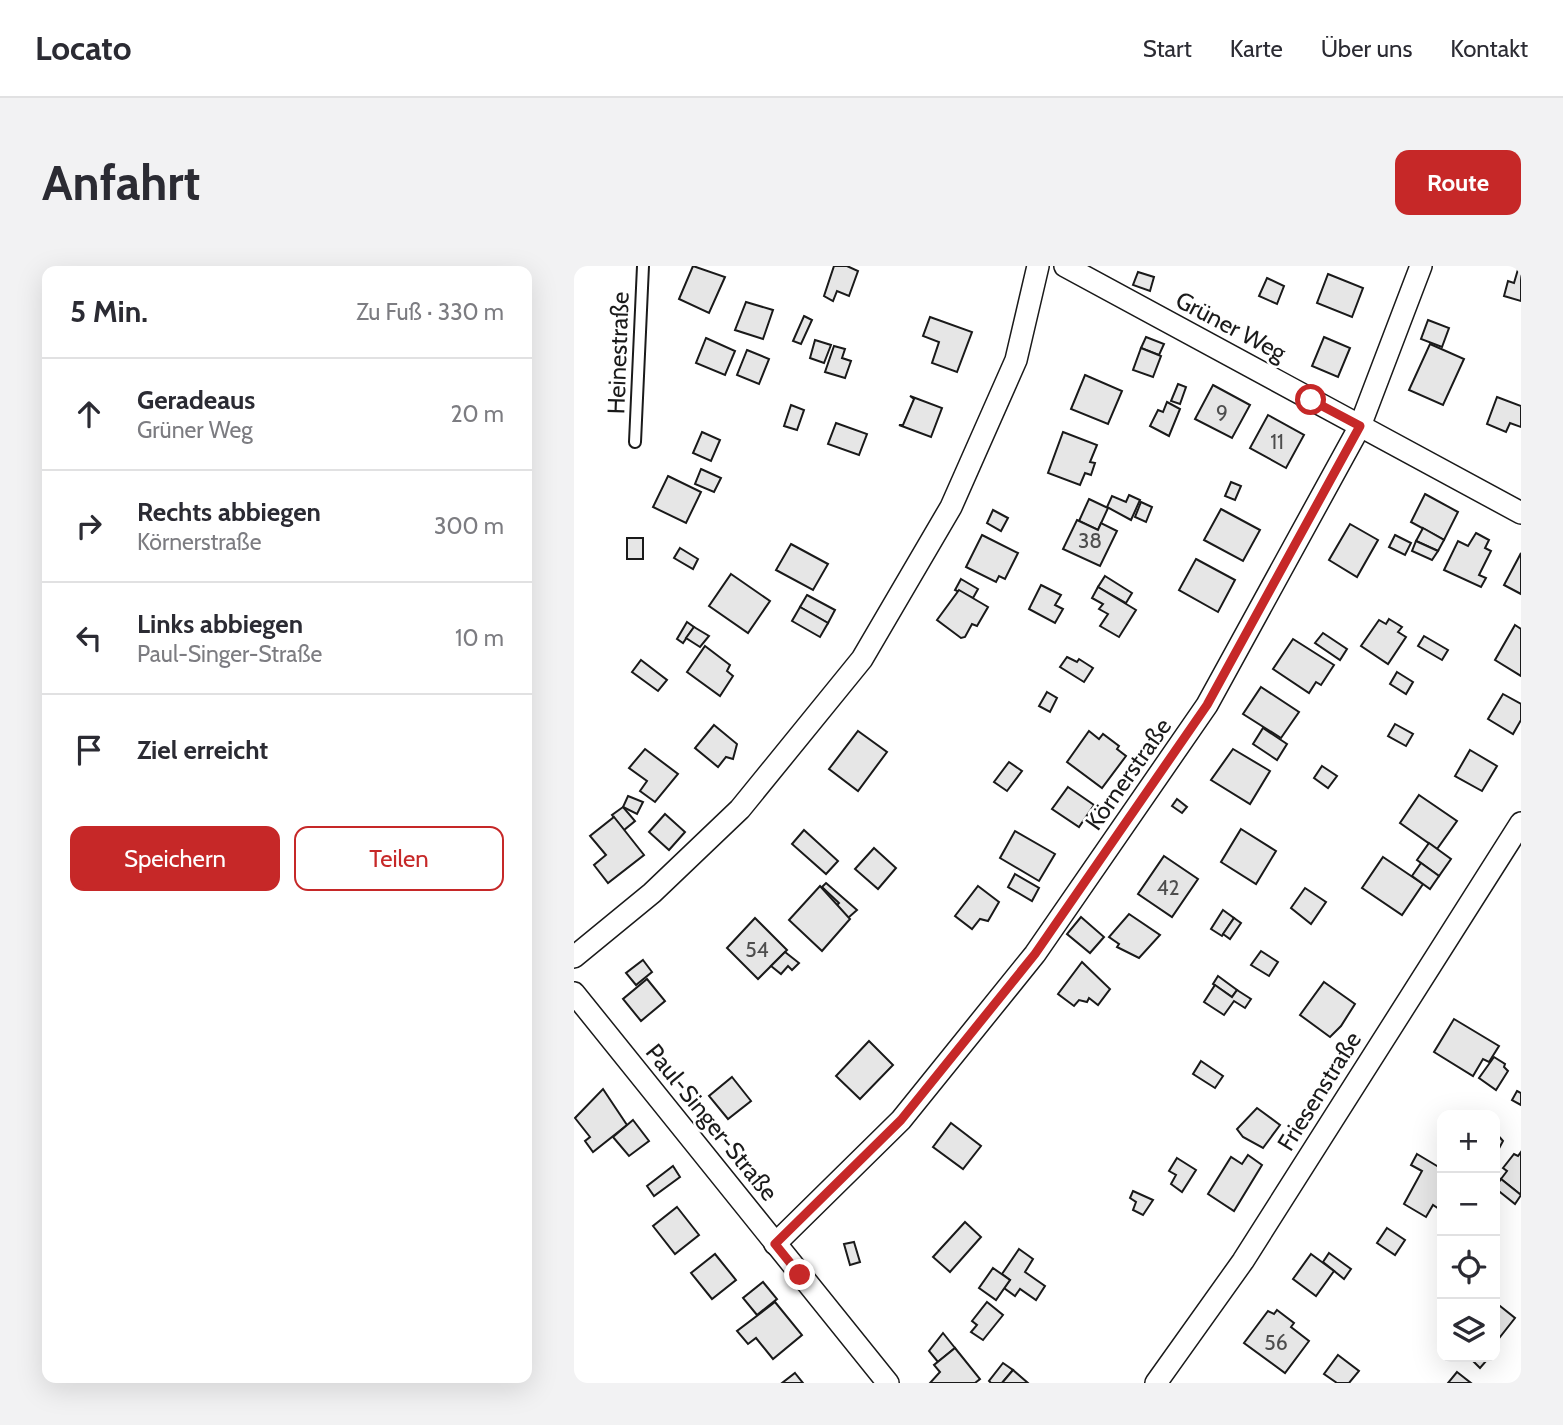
<!DOCTYPE html>
<html lang="de">
<meta charset="utf-8">
<style>
body{margin:0;font-family:Cabin,sans-serif;background:#f2f2f3;color:#2b2b33}
.controls{position:absolute;right:21px;bottom:21px;display:grid;overflow:hidden;border-radius:14px;box-shadow:0 7px 28px #0002}
.controls button{width:63px;height:63px;display:grid;place-items:center;padding:0;border:0;border-bottom:2px solid #e1e1e2;background:#fff;color:#2b2b33;font:35px sans-serif}
.stop{position:absolute;width:21px;height:21px;margin:-16px;border:5px solid #c62828;border-radius:50%;background:#fff}
.stop.end{background:#c62828;border-color:#fff;box-shadow:0 2px 7px #0008}
.list{margin:0;padding:0;list-style:none}
h2{display:flex;justify-content:space-between;align-items:center;height:91px;margin:0;padding:0 28px;font-size:30px}
h2 small{font-size:23px;font-weight:400;color:#7c7c81}
.list li{display:grid;grid-template-columns:46px 1fr auto;gap:21px;align-items:center;box-sizing:border-box;height:112px;padding:0 28px;border-top:2px solid #e1e1e2}
.list b{display:block;font-size:26px;white-space:nowrap}
.list p{margin:0;font-size:23px;white-space:nowrap;color:#7c7c81}
.list em{font-size:23px;font-style:normal;color:#7c7c81}
.actions{display:flex;gap:14px;padding:21px 28px}
.actions a{flex:1;padding:16px 0;border:2px solid #c62828;border-radius:14px;text-align:center;font-size:24px;color:#c62828}
.actions .main{background:#c62828;color:#fff}
.icon{flex:none;width:38px;height:38px;fill:none;stroke:currentColor;stroke-width:2;stroke-linecap:round;stroke-linejoin:round}
.map{position:relative;flex:none;width:947px;height:1117px;overflow:hidden;border-radius:14px}
header{display:flex;align-items:center;gap:42px;box-sizing:border-box;height:98px;padding:0 35px;background:#fff;border-bottom:2px solid #e1e1e2}
header strong{font-size:33px}
nav{display:flex;gap:38px;margin-inline-start:auto;font-size:24px}
.intro{display:flex;align-items:center;justify-content:space-between;box-sizing:border-box;height:168px;padding:0 42px}
h1{margin:0;font-size:49px}
.button{padding:18px 32px;border-radius:14px;background:#c62828;color:#fff;font-size:24px;font-weight:700}
main{display:flex;gap:42px;padding:0 42px}
aside{flex:1;background:#fff;border-radius:14px;box-shadow:0 7px 28px #0002}
.map>svg:first-child{display:block}
.building{fill:#e6e6e6;stroke:#1a1a1a;stroke-width:2}
.lines{fill:none;stroke-linecap:round;stroke-linejoin:round}
.lane-casing{stroke:#1a1a1a;stroke-width:14}
.street-casing{stroke:#1a1a1a;stroke-width:24}
.lane{stroke:#fff;stroke-width:10}
.street{stroke:#fff;stroke-width:21}
.route{stroke:#c62828;stroke-width:9}
.labels{text-anchor:middle;dominant-baseline:central;stroke-width:5;stroke-linejoin:round;paint-order:stroke}
.number-label{font-size:21px;fill:#4d4d4d}
.street-label{font-size:24px;fill:#1a1a1a;stroke:#fff}
</style>
<header>
<strong>Locato</strong>
<nav><a>Start</a><a>Karte</a><a>Über uns</a><a>Kontakt</a></nav>
</header>
<div class="intro"><h1>Anfahrt</h1><a class="button">Route</a></div>
<main>
<aside>
<h2>5 Min.<small>Zu Fuß · 330 m</small></h2>
<ul class="list">
<li><svg class="icon" aria-label="ahead" viewBox="0 0 24 24"><path d="M12 20V5M6 11l6-6 6 6"/></svg><div><b>Geradeaus</b><p>Grüner Weg</p></div><em>20 m</em></li>
<li><svg class="icon" aria-label="right" viewBox="0 0 24 24"><path d="M7 20v-9h11M14 6l5 5-5 5"/></svg><div><b>Rechts abbiegen</b><p>Körnerstraße</p></div><em>300 m</em></li>
<li><svg class="icon" aria-label="left" viewBox="0 0 24 24"><path d="M17 20v-9H6M10 6l-5 5 5 5"/></svg><div><b>Links abbiegen</b><p>Paul-Singer-Straße</p></div><em>10 m</em></li>
<li><svg class="icon" aria-label="arrive" viewBox="0 0 24 24"><path d="M6 21V4h12l-3 4 3 4H6"/></svg><div><b>Ziel erreicht</b></div></li>
</ul>
<div class="actions"><a class="main">Speichern</a><a>Teilen</a></div>
</aside>
<div class="map">
<svg width="947" height="1117" viewBox="0 0 947 1117">
<rect width="100%" height="100%" fill="#fff"/>
<!-- building -->
<g class="building">
<path d="M119 0 151 11 135 47 105 33Z"/>
<path d="M260 0H273L284 5 275 30 263 25 259 35 250 30Z"/>
<path d="M945 0H947V35L930 30 934 15 940 17Z"/>
<path d="M564 6 580 11 576 25 559 19Z"/>
<path d="M754 8 789 22 778 51 743 37Z"/>
<path d="M693 12 710 20 703 38 685 30Z"/>
<path d="M172 36 199 44 189 73 161 64Z"/>
<path d="M230 50 238 54 227 78 219 75Z"/>
<path d="M356 51 398 66 383 106 358 97 365 76 349 70Z"/>
<path d="M854 54 875 62 868 81 847 73Z"/>
<path d="M572 71 590 78 585 89 567 82Z"/>
<path d="M750 71 776 82 764 111 738 100Z"/>
<path d="M132 72 161 85 151 109 122 97Z"/>
<path d="M241 74 257 79 250 97 236 92Z"/>
<path d="M856 78 890 93 869 139 835 124Z"/>
<path d="M260 80 271 83 268 92 277 95 271 112 251 106Z"/>
<path d="M567 82 587 90 579 111 559 104Z"/>
<path d="M173 84 195 93 185 118 163 109Z"/>
<path d="M511 109 548 125 534 158 497 143Z"/>
<path d="M604 118 612 121 606 138 597 135Z"/>
<path d="M639 119 676 139 658 172 621 153Z"/>
<path d="M336 130 368 142 357 171 325 159H329L340 133Z"/>
<path d="M923 131 947 140V161L936 157 932 166 913 158Z"/>
<path d="M593 136 606 143 595 170 576 160 584 144 589 146Z"/>
<path d="M217 139 230 144 223 164 210 160Z"/>
<path d="M694 149 730 169 712 202 676 182Z"/>
<path d="M262 157 293 168 285 189 254 178Z"/>
<path d="M128 166 146 174 137 195 119 187Z"/>
<path d="M489 166 523 179 516 196 521 197 517 209 511 207 506 219 474 207Z"/>
<path d="M127 203 147 212 140 226 121 218Z"/>
<path d="M94 210 127 226 112 257 79 241Z"/>
<path d="M657 216 667 220 661 234 651 230Z"/>
<path d="M851 228 884 246 870 274 837 256Z"/>
<path d="M555 229 566 234 557 254 533 241 538 230 552 236Z"/>
<path d="M515 233 534 242 524 264 505 255Z"/>
<path d="M567 236 578 241 572 256 561 251Z"/>
<path d="M647 243 686 264 669 295 630 274Z"/>
<path d="M419 244 434 252 427 265 413 257Z"/>
<path d="M503 254 524 264 527 257 543 265 526 300 489 283Z"/>
<path d="M776 258 804 274 783 311 755 294Z"/>
<path d="M849 262 870 274 864 285 842 275Z"/>
<path d="M902 267 915 274 911 282 917 285 905 309 912 312 907 321 870 304 884 275 894 280Z"/>
<path d="M408 269 444 287 431 313 425 310 422 316 392 301Z"/>
<path d="M821 269 837 277 831 289 815 281Z"/>
<rect x="53" y="272" width="16" height="21"/>
<path d="M842 275 864 285 858 294 838 285Z"/>
<path d="M217 278 254 298 239 324 202 304Z"/>
<path d="M106 282 124 293 119 303 100 292Z"/>
<path d="M947 287V328L930 319Z"/>
<path d="M622 293 661 314 644 346 605 324Z"/>
<path d="M157 308 196 335 174 367 135 340Z"/>
<path d="M531 310 558 327 552 337 524 321Z"/>
<path d="M387 313 404 323 399 332 381 324Z"/>
<path d="M467 319 487 329 481 339 489 343 481 357 455 343Z"/>
<path d="M524 321 562 344 545 371 526 360 534 348 525 343 529 338 518 332Z"/>
<path d="M385 324 414 341 403 360 398 358 391 371 387 372 363 354Z"/>
<path d="M233 329 261 344 254 357 226 341Z"/>
<path d="M226 341 254 357 246 371 218 355Z"/>
<path d="M815 353 828 361 824 366 832 371 814 398 787 380 805 354 812 358Z"/>
<path d="M113 356 120 361 109 377 103 373Z"/>
<path d="M941 359 947 363V410L921 394Z"/>
<path d="M120 361 135 370 126 381 112 372Z"/>
<path d="M749 367 773 383 766 394 741 377Z"/>
<path d="M850 370 874 384 868 394 844 380Z"/>
<path d="M719 373 760 399 747 419 742 416 735 427 699 403Z"/>
<path d="M131 380 156 399 153 405 159 410 146 430 113 406Z"/>
<path d="M493 391 503 396 505 393 519 402 510 416 486 401Z"/>
<path d="M67 394 93 414 84 425 58 406Z"/>
<path d="M823 406 839 416 832 428 816 418Z"/>
<path d="M687 421 725 446 707 472 669 448Z"/>
<path d="M473 426 483 432 476 446 465 440Z"/>
<path d="M929 428 947 438V454L939 468 914 453Z"/>
<path d="M821 458 839 468 832 480 814 470Z"/>
<path d="M140 459 163 478 159 493 152 491 144 501 121 482Z"/>
<path d="M689 462 713 478 703 494 679 478Z"/>
<path d="M284 465 313 486 284 525 255 503Z"/>
<path d="M515 465 525 473 529 468 545 480 543 483 552 490 528 522 493 496Z"/>
<path d="M71 483 104 508 81 536 66 525 73 515 55 502Z"/>
<path d="M659 483 696 505 676 538 637 514Z"/>
<path d="M896 484 923 500 908 525 881 510Z"/>
<path d="M435 496 448 505 433 525 420 516Z"/>
<path d="M748 500 763 510 754 522 740 512Z"/>
<path d="M494 521 520 539 505 561 478 543Z"/>
<path d="M845 529 883 555 863 583 826 557Z"/>
<path d="M54 530 69 536 63 548 49 541Z"/>
<path d="M603 533 613 541 608 547 598 540Z"/>
<path d="M49 541 61 555 50 564 38 549Z"/>
<path d="M91 548 111 566 95 584 75 566Z"/>
<path d="M40 551 70 589 34 617 20 599 32 589 16 570Z"/>
<path d="M667 563 702 585 682 618 647 596Z"/>
<path d="M230 564 264 595 252 608 218 578Z"/>
<path d="M441 565 481 588 465 615 426 592Z"/>
<path d="M855 577 877 593 865 610 843 594Z"/>
<path d="M300 582 322 602 304 623 281 603Z"/>
<path d="M590 590 624 613 598 651 564 628Z"/>
<path d="M809 591 849 618 828 649 788 622Z"/>
<path d="M847 597 865 610 856 623 838 610Z"/>
<path d="M441 608 465 622 458 635 434 621Z"/>
<path d="M252 617 283 644 274 652 261 641 265 637 248 621Z"/>
<path d="M246 620 276 653 248 685 215 654Z"/>
<path d="M404 620 425 636 414 655 406 653 398 663 381 650Z"/>
<path d="M731 622 752 636 737 658 717 642Z"/>
<path d="M649 644 660 652 648 670 637 663Z"/>
<path d="M555 648 586 669 565 692 543 681 545 678 535 671Z"/>
<path d="M507 651 530 671 516 687 493 668Z"/>
<path d="M181 652 213 684 184 713 153 682Z"/>
<path d="M660 652 667 657 656 673 649 668Z"/>
<path d="M687 685 704 696 695 710 677 699Z"/>
<path d="M211 686 225 697 218 704 214 700 207 708 197 700Z"/>
<path d="M69 694 78 706 62 719 52 707Z"/>
<path d="M508 696 536 723 524 739 515 732 513 736 505 734 500 740 484 728Z"/>
<path d="M644 710 663 724 658 731 639 718Z"/>
<path d="M73 713 91 735 67 755 49 733Z"/>
<path d="M750 716 781 738 767 760 756 771 726 749Z"/>
<path d="M641 719 658 731 663 724 677 733 671 742 660 735 650 749 630 736Z"/>
<path d="M880 753 925 780 915 796 909 793 899 810 860 786Z"/>
<path d="M295 775 319 799 286 833 262 810Z"/>
<path d="M920 791 931 798 930 801 934 805 922 824 905 812Z"/>
<path d="M627 795 649 810 641 822 619 808Z"/>
<path d="M158 811 177 835 154 853 135 830Z"/>
<path d="M29 823 53 859 19 886 11 875 16 871 1 852Z"/>
<path d="M943 825 947 827V839L938 834Z"/>
<path d="M683 842 706 859 689 882 669 871 663 863Z"/>
<path d="M59 854 75 875 55 890 39 871Z"/>
<path d="M377 857 407 880 389 903 359 881Z"/>
<path d="M921 866 929 875 921 890Z"/>
<path d="M947 886V929L927 913 933 905 929 902 940 888 944 890Z"/>
<path d="M843 888 868 903V945L859 939 852 951 830 938 848 905 837 899Z"/>
<path d="M674 889 688 899 660 945 634 928 657 891 668 898Z"/>
<path d="M603 892 622 904 608 926 597 918 602 909 595 905Z"/>
<path d="M99 900 106 911 80 930 73 920Z"/>
<path d="M927 913 947 929 941 938 921 922Z"/>
<path d="M559 925 579 934 569 949 559 944 562 936 556 932Z"/>
<path d="M103 941 125 969 101 988 79 960Z"/>
<path d="M391 956 407 971 376 1006 359 991Z"/>
<path d="M813 962 831 974 821 989 803 977Z"/>
<path d="M280 976 286 996 276 999 270 978Z"/>
<path d="M445 983 459 993 451 1006 471 1020 462 1034 446 1023 441 1030 430 1022 436 1014 428 1008Z"/>
<path d="M755 987 777 1003 770 1013 749 996Z"/>
<path d="M141 988 162 1014 138 1033 117 1007Z"/>
<path d="M737 988 760 1005 742 1030 719 1013Z"/>
<path d="M419 1002 436 1014 422 1034 405 1022Z"/>
<path d="M189 1016 203 1033 183 1049 169 1032Z"/>
<path d="M201 1036 228 1069 199 1093 182 1072 174 1078 163 1065Z"/>
<path d="M413 1036 429 1049 409 1074 397 1066 403 1059 398 1055Z"/>
<path d="M921 1036 941 1052 926 1071 921 1066Z"/>
<path d="M703 1044 720 1057 717 1061 735 1075 711 1107 670 1077 694 1045 700 1048Z"/>
<path d="M369 1067 381 1082 364 1096 355 1085Z"/>
<path d="M381 1082 406 1113 401 1117H356L366 1106 360 1099Z"/>
<path d="M764 1089 785 1105 775 1117H763L750 1108Z"/>
<path d="M895 1091H909L913 1094 906 1102Z"/>
<path d="M429 1097 439 1104 428 1117H417L415 1115Z"/>
<path d="M439 1104 454 1117H428Z"/>
<path d="M883 1106 897 1117H874Z"/>
<path d="M221 1107 229 1117H208Z"/>
</g>
<g class="lines">
<defs>
<path id="lane" d="M61 176 69 0"/>
<g id="street">
<path d="M491 0 947 247"/>
<path d="M0 691 78 627 166 543 288 393 377 241 442 94 464 0"/>
<path d="M0 727 314 1117"/>
<path d="M201 978 327 854 461 688 633 439 786 160 847 0"/>
<path d="M582 1117 669 995 947 557"/>
</g>
</defs>
<!-- lane casing -->
<use href="#lane" class="lane-casing"/>
<!-- street casing -->
<use href="#street" class="street-casing"/>
<!-- lane -->
<use href="#lane" class="lane"/>
<!-- street -->
<use href="#street" class="street"/>
</g>
<g class="lines">
<!-- route -->
<path class="route" d="M226 1009 201 978 327 854 461 688 633 439 786 160 737 134"/>
</g>
<g class="labels">
<!-- number labels -->
<g class="number-label">
<text x="648" y="146">9</text>
<text x="703" y="175">11</text>
<text x="516" y="274">38</text>
<text x="594" y="621">42</text>
<text x="183" y="683">54</text>
<text x="702" y="1076">56</text>
</g>
<!-- street labels -->
<g class="street-label">
<text transform="translate(657 60) rotate(28)">Grüner Weg</text>
<text transform="translate(44 87) rotate(-88)">Heinestraße</text>
<text transform="translate(554 508) rotate(-55)">Körnerstraße</text>
<text transform="translate(745 825) rotate(-58)">Friesenstraße</text>
<text transform="translate(138 856) rotate(51)">Paul-Singer-Straße</text>
</g>
</g>
</svg>
<div class="controls">
<button>+</button>
<button>−</button>
<button><svg class="icon" aria-label="locate" viewBox="0 0 24 24"><circle cx="12" cy="12" r="6"/><path d="M12 2v4M12 18v4M2 12h4M18 12h4"/></svg></button>
<button><svg class="icon" aria-label="layers" viewBox="0 0 24 24"><path d="M12 4l9 5-9 5-9-5zM3 14l9 5 9-5"/></svg></button>
</div>
<div class="stop" style="left:737px;top:134px"></div>
<div class="stop end" style="left:226px;top:1009px"></div>
</div>
</main>
